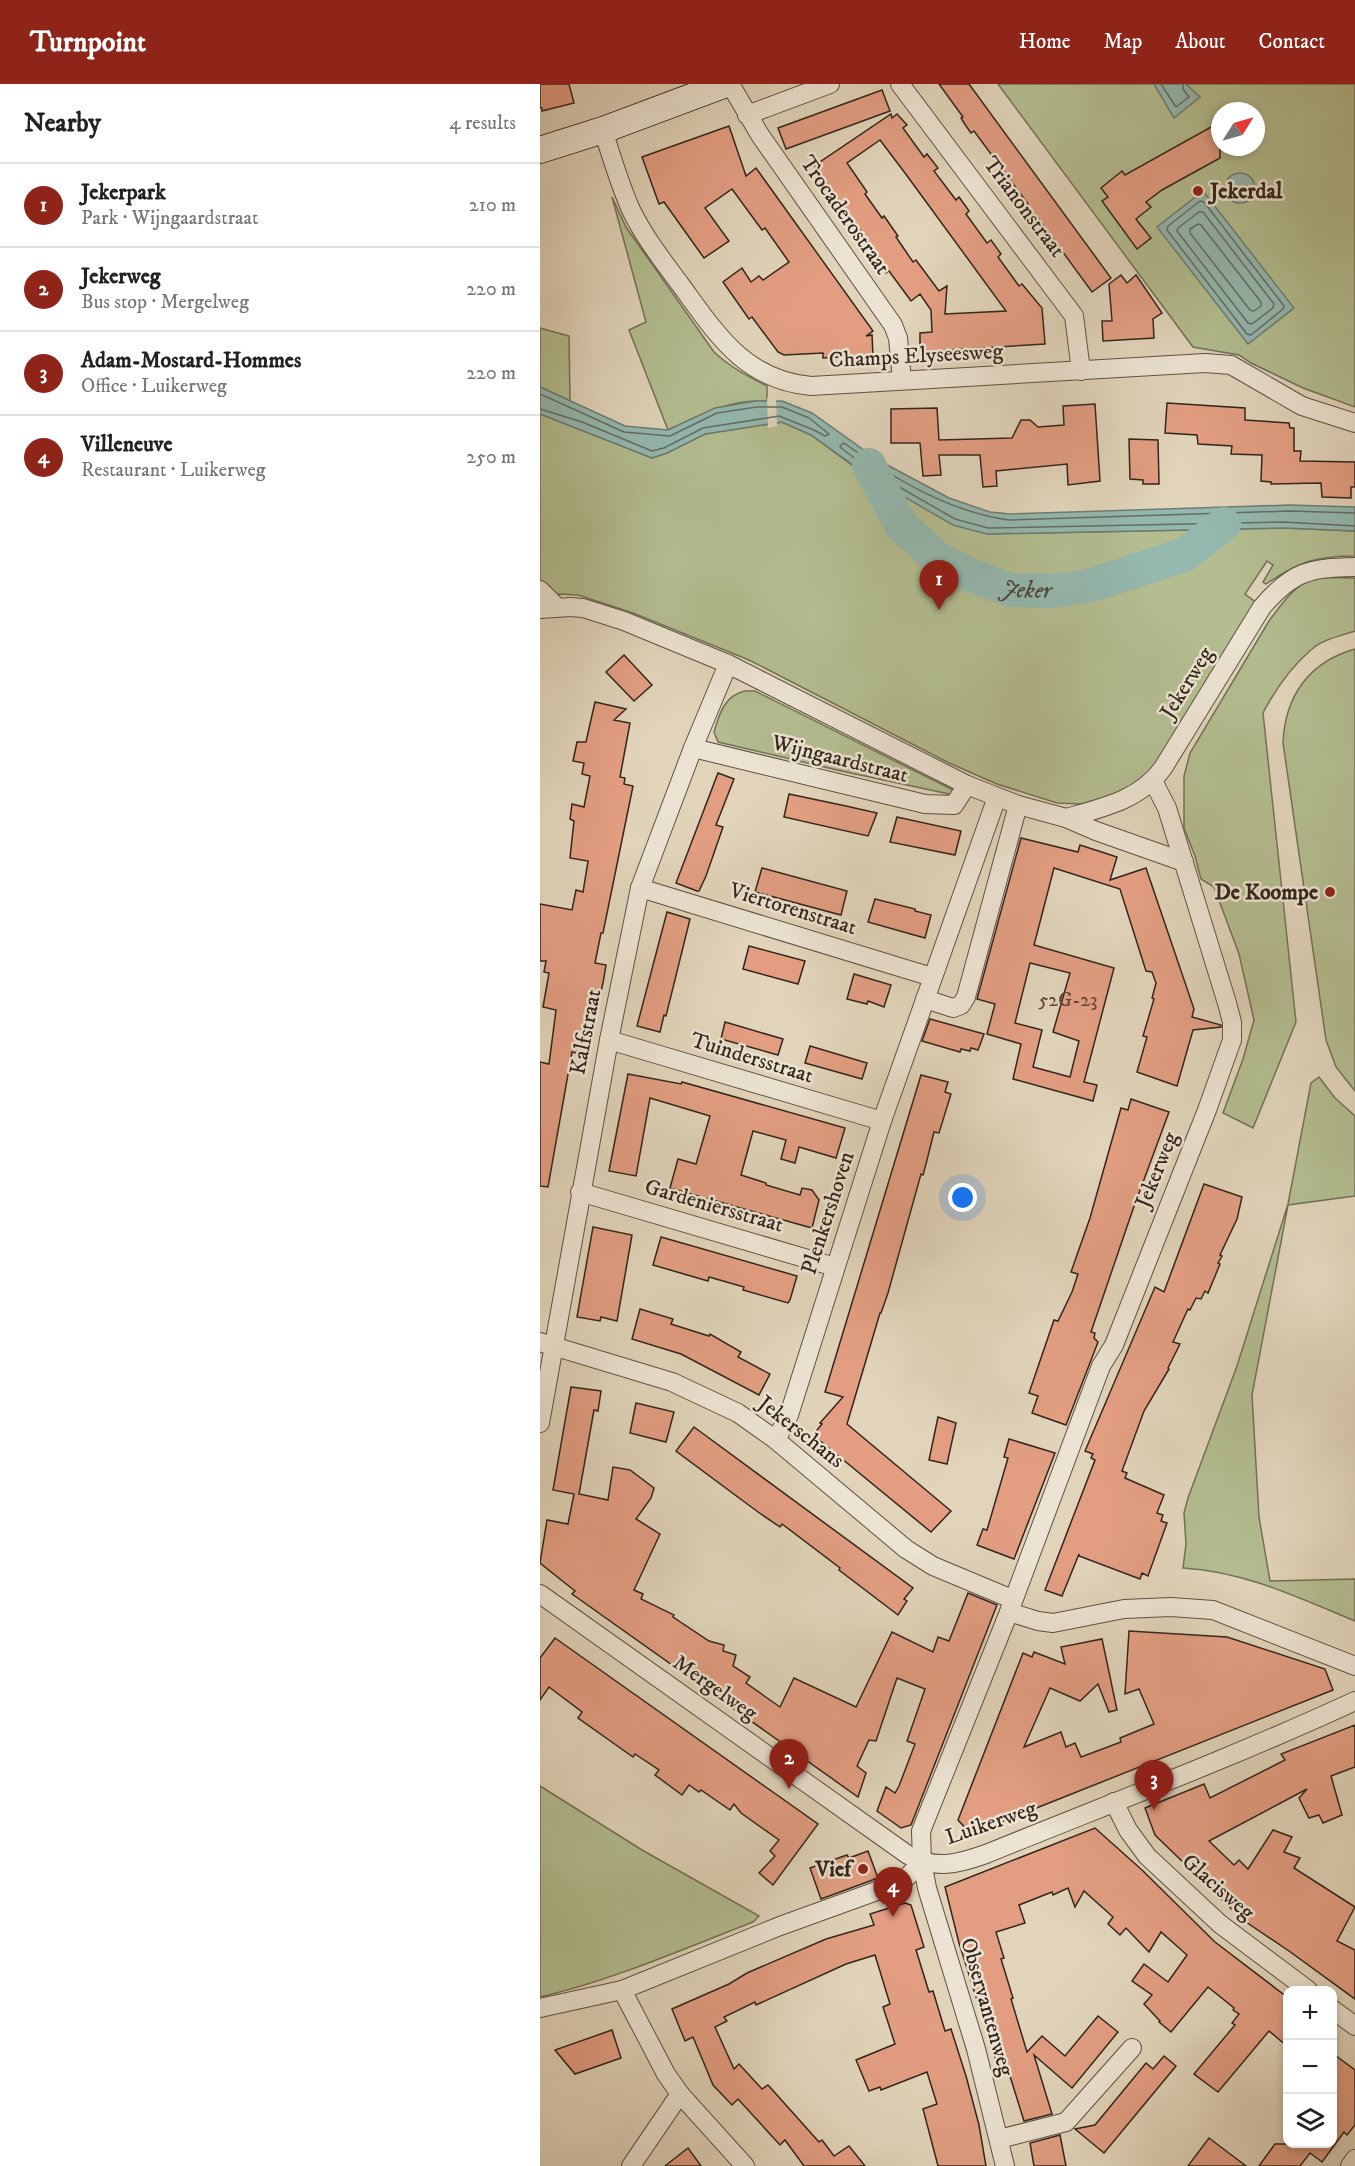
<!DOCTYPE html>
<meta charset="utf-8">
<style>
body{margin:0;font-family:"IM FELL DW Pica",serif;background:#f6f6f6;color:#222}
.controls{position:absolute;right:18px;bottom:18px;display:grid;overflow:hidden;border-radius:12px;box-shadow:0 3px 9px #0003}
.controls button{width:54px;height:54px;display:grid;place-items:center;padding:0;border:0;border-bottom:2px solid #e0e0e0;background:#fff;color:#222;font:30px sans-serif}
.compass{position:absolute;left:671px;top:18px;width:54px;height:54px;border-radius:50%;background:#fff;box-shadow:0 3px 9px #0003;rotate:53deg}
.you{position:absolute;left:423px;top:1114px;width:21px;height:21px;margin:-15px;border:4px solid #fff;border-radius:50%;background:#1a73e8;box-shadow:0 0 0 9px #1a73e833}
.badge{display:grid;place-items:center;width:39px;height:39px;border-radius:50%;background:#8f2418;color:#fff;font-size:20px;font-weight:700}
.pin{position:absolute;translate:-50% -50px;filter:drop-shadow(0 2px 3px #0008)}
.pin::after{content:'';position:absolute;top:32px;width:21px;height:18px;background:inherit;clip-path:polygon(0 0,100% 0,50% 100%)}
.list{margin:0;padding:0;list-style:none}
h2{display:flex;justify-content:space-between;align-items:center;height:78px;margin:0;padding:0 24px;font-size:26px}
h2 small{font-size:20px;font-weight:400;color:#767676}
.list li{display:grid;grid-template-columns:39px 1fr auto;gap:18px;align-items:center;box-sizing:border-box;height:84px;padding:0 24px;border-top:2px solid #e0e0e0}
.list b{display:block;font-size:22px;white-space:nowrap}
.list p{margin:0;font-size:20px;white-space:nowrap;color:#767676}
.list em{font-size:20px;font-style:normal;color:#767676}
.icon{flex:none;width:33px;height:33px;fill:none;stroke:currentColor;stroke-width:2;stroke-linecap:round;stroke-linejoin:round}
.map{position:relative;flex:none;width:815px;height:2082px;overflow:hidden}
header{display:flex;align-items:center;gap:36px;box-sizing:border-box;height:84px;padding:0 30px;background:#8f2418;color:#fff}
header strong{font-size:28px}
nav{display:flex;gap:33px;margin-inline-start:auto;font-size:21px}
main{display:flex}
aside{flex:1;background:#fff}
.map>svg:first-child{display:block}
.green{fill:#b3bd90;stroke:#737156;stroke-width:1.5;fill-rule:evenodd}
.water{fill:#94b8ae;stroke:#6d7d74;stroke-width:1.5}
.pier{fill:#e1d4ba}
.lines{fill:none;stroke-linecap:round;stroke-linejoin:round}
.shore{stroke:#646e65;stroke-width:1.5}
.river{stroke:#94b8ae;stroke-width:34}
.building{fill:#e39e82;stroke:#33251c;stroke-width:1.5;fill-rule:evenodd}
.minor-casing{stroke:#5e5144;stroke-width:20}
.secondary-casing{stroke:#33251c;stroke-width:28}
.minor{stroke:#ece3d2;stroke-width:18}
.secondary{stroke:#ece3d2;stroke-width:26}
.poi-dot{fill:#8f2418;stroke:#ece3d2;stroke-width:2}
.labels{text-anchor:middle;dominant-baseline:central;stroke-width:5;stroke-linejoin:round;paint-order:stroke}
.number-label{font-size:20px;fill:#5f4336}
.poi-label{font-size:22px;font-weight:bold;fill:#33251c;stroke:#ece3d2;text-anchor:end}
.street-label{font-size:22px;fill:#33251c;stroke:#ece3d2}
.water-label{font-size:24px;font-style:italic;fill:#4b4a40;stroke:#ece3d2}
</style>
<header>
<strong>Turnpoint</strong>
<nav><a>Home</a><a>Map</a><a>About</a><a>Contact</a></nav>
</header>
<main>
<aside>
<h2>Nearby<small>4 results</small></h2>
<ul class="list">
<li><span class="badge">1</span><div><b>Jekerpark</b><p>Park · Wijngaardstraat</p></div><em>210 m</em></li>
<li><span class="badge">2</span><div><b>Jekerweg</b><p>Bus stop · Mergelweg</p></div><em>220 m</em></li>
<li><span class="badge">3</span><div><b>Adam-Mostard-Hommes</b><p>Office · Luikerweg</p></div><em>220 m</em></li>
<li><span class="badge">4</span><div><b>Villeneuve</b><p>Restaurant · Luikerweg</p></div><em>250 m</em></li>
</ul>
</aside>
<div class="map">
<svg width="815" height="2082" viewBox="0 0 815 2082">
<rect width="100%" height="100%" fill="#e1d4ba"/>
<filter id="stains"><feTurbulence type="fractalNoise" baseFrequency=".00333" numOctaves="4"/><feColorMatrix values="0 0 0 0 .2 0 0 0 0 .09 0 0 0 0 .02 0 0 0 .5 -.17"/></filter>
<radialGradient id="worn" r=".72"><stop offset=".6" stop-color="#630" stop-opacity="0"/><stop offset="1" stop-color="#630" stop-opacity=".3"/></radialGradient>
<!-- green -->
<g class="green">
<path d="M458 0H815V323L763 304 711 279 699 271 653 263ZM680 27H716V63H680Z"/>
<path d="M72 113 86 143 174 268C190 283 207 292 227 302V317C190 315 161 331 128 346L89 246 106 238Z"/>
<path d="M0 244 29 252 30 317 0 303Z"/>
<path d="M0 330 112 374 127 369 165 350 242 338 271 351 320 387 447 450 744 444 815 447V472C775 472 759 478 726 500L723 498 733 481 727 477 705 510 717 519 630 664 605 694 585 707 542 720 517 719 457 700 409 679 209 576 93 529 38 511 18 510 0 512Z"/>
<path d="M815 494V547C801 552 783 555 772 565 752 582 735 606 723 629L756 938 713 1044 683 1029 703 975 714 936 699 870 674 803 661 795 655 772 644 744V692L650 669 729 537C738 525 751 506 764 499 777 491 800 494 815 494Z"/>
<path d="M815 565V1007L796 983 786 956 743 659C745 612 769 578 815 565Z"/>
<path d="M205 607H215L415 707 414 711 297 686 178 658 174 648C179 630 185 611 205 607Z"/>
<path d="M779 993 795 1014 815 1032V1112L748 1121 712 1311 719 1433 730 1497 815 1495V1537C757 1513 706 1488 643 1484L646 1460 644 1429 648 1414 697 1282 748 1120 771 999Z"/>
<path d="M0 1702 102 1766 219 1832 213 1838C143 1865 73 1896 0 1913Z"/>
</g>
<!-- water -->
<g class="water">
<path d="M614 0H646L660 13 634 34Z"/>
<circle cx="700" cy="104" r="15"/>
<path d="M663 107 754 224 708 260 617 143Z"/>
<path d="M0 303 85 342 128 346 175 324 216 317H242L272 329 338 376 409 414 450 428 470 430 750 421 815 423V447L744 444 447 450 413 441 330 393 271 351 242 338 165 350 127 369 112 374 0 330Z"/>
</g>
<!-- pier -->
<path class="pier" d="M227 314H236L237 342 228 344Z"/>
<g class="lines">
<!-- shore -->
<g class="shore">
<path d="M621 0 636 23 649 13 643 5V0"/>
<path d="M660 117 664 118 744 222 743 225 711 251 707 250 627 146 628 142Z"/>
<path d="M659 128H663L734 220 733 224 712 240 708 239 637 147 638 144Z"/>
<path d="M658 140 661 141 721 218V222L714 227 710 226 650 149V145Z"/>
<path d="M0 310 84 348 130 352 177 329 217 323H242L269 334 289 350 285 352 274 346 239 332 163 344 124 364 112 367 42 338 0 325"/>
<path d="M815 429 750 427 469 436C409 428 353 394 304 359L300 362 301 364 333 388 415 435 448 444 744 438 815 442"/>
</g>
<!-- river -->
<path class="river" id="s1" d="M329 381 361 441 398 475 435 493 471 506 513 507 548 502 644 471 684 440"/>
</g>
<!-- building -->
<g class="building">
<path d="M0 0H29L34 19 2 27V24H0Z"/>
<path d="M399 0H429L571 194 552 208 498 134 495 136 485 122 488 120 434 47 431 49 426 42 421 34 423 33Z"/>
<path d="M342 6 350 27 246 65 238 44Z"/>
<path d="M351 30 352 34 357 30 367 41 363 44 384 73 387 70 398 84 394 87 416 116 419 113 429 127 426 130 447 159 451 156 461 170 458 173 479 202 482 200 502 224 505 260 380 268V249L392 248 391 226 380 210 371 217 349 187 346 189 336 175 339 173 318 143 315 145 305 131 308 129 274 82ZM340 56 365 89 466 227 405 230 407 202 399 207 376 176 373 178 356 153 358 152 344 132 342 134 325 110 327 108 307 79Z"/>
<path d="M680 38V74L622 106 606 118 611 123 596 135 611 154 597 165 562 117 568 113 561 104 582 87 585 91Z"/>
<path d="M189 42 206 92 216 84 333 247 326 252 332 251 333 271 283 274V269L244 271 238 268 212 233 209 235 183 198 202 184 211 198 219 192 223 196 249 178 225 144 222 146 192 105 165 124 189 157 164 174 124 118 119 120 102 73Z"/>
<path d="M581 191 587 199 596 191 622 229 613 235 614 254 563 257 562 237H572L569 200Z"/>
<path d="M627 319 705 324V336L749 339 750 344H754V367H761L760 377 815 378V403H811V414L782 413 781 399 731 400V398L721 397 722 371 691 370 692 362 658 360 657 351 625 349Z"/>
<path d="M555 320 560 397 528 401 527 380 456 387 457 402 443 403 440 371H399L401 391 383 392 380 359H351V325L397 324 399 356 472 354 481 336H490L498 343 524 341 523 322Z"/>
<path d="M589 355 618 356 619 400H603V396L590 395Z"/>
<path d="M84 571 112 601 94 617 66 588Z"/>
<path d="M55 618 86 625 74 636 90 639 80 693 85 694 84 700 93 702 63 849H61L55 879 66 881 63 899 57 924 49 922 41 970 32 968 8 1103 0 1102V978L9 980 16 926 3 923 9 889 4 888 6 877H0V820L32 826 36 806 43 808 48 777 30 774 34 737 30 735 32 720 44 723 50 692 42 690 44 679 33 677 37 658H46Z"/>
<path d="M178 689 194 695 176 741 183 743 166 792 159 807H157L136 799Z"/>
<path d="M249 710 306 722 337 729 328 752 244 733Z"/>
<path d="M357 733 421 747 415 771 350 758Z"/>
<path d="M481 754 538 768 540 761 577 773 570 796 606 784 654 925 652 933 681 941V943L653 946 637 1002 597 988 607 953 603 952 614 915 612 914 616 899 612 888 606 887 580 805 514 784 494 861 574 884 544 998 557 1001 553 1017 473 995 481 960 447 950 455 920 437 915ZM490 879 530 889 513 948 539 957 530 993 493 983 502 946 475 939Z"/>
<path d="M222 784 307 807 301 831 215 808Z"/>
<path d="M335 815 375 825V827L391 831 385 854 328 838Z"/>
<path d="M127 828 150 835 126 932 124 931 120 948 97 942Z"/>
<path d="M209 862 265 877 258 900 203 885Z"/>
<path d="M314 890 351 901 344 923 328 917 327 920 307 915Z"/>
<path d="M390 935 444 950 438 966 431 964 430 967 421 965 420 968 382 957Z"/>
<path d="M185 938 243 955 238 971 181 955Z"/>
<path d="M270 962 327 979 322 995 265 979Z"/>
<path d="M88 990 141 1000 142 998 305 1044 296 1074 259 1063 255 1079 241 1075 246 1056 213 1047 201 1091 226 1099V1101L260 1111 262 1104 272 1106 279 1116 272 1144 130 1104 138 1075 156 1080 170 1032 110 1014 96 1092 69 1087Z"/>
<path d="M381 991 408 998 405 1008 411 1010 399 1049 394 1048 386 1080 383 1091 381 1090 348 1209 341 1229H340L307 1340 411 1427 391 1448 273 1351 282 1340 280 1339 303 1313 285 1308Z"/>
<path d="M591 1015 629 1028 592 1128 551 1248 555 1249 554 1254 558 1258 526 1341 492 1329 498 1312 489 1309 514 1236 518 1237 532 1208 538 1190 531 1188 550 1134 581 1024 588 1026Z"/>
<path d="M664 1100 702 1113 697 1135 680 1171 682 1172 678 1179 680 1180 668 1209 665 1207 661 1215 656 1214 650 1226 648 1225 633 1258 640 1260 628 1284 629 1285 604 1327 582 1387 587 1389 585 1394 624 1411 617 1429 623 1431 621 1437 627 1439 608 1492 602 1489 600 1495 539 1472V1470L522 1512 505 1506 555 1376 551 1374 553 1370 545 1367 615 1203 624 1208Z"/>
<path d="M53 1143 92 1151 77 1237 61 1233 60 1237 37 1233Z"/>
<path d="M121 1153 257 1192 250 1216 248 1219 203 1206 204 1203 169 1193 168 1197 113 1181Z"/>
<path d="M100 1225 133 1235 131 1240 169 1252 170 1250 201 1268 198 1273 230 1290 219 1311 141 1270 92 1255Z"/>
<path d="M31 1303 61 1307 58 1327 54 1326 39 1410 68 1416 73 1383 90 1386 114 1404 111 1414 96 1435 120 1450 94 1506 103 1510 101 1515 134 1531 133 1533 169 1557 184 1561 183 1567 196 1571 193 1582 210 1593 206 1599 240 1623 254 1594 316 1623 352 1548 393 1568 398 1553 409 1557 428 1509 457 1521 371 1741 361 1744 337 1727 346 1703 355 1709 359 1702 375 1660 367 1657 385 1605 357 1594 336 1657 329 1656 317 1682 326 1689 318 1713 32 1510 35 1507 0 1479 7 1436 28 1440 34 1410 13 1406Z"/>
<path d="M96 1319 134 1328 126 1358 90 1349Z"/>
<path d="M398 1333 416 1339 407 1380 389 1376Z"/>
<path d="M154 1343 373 1504 364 1515 367 1517 358 1531 299 1486 300 1484 242 1440 240 1443 218 1428 136 1367Z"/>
<path d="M469 1355 515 1369 474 1475 437 1461 443 1445 447 1446 468 1374 464 1373Z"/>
<path d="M589 1547 687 1553 785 1585 793 1606 431 1750 418 1736 483 1569 492 1573 494 1568 525 1580 521 1563 562 1555 577 1626 569 1628 558 1600 540 1617 510 1604 484 1663 521 1648 526 1663 535 1659 541 1673 581 1658 580 1654 614 1640 599 1605 585 1610Z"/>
<path d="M15 1554 278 1740 233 1801 219 1789 235 1772 230 1767 239 1756 201 1729 194 1720 190 1726 161 1706 159 1708 149 1701 142 1711 115 1691 119 1686 95 1670 93 1673 38 1634 42 1628 9 1603 0 1616V1574Z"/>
<path d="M815 1641V1683L791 1692 802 1731 783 1739 779 1731 769 1734 759 1714 767 1705 669 1757 694 1781 699 1776 708 1785 733 1746 752 1753 744 1768 760 1774 754 1784 815 1823 797 1857 815 1866V1915L749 1867 703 1836 615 1751 605 1724 664 1700 670 1714 745 1676 741 1670Z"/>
<path d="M555 1744 602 1786 675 1858 747 1913V1962L729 1947 678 2008 654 1990 695 1941 692 1939 699 1930 693 1926 694 1924 668 1903 631 1948 619 1938 620 1937 604 1920 612 1911 592 1897 604 1880 628 1898 647 1871 621 1848 609 1868 586 1844 580 1851 568 1840 573 1833 544 1807 535 1823 528 1804 513 1811 512 1808 479 1821 485 1839 456 1848 464 1874 461 1875 473 1914 471 1915 487 1968 502 1952 525 1972 558 1932 578 1948 532 2004 494 1971 512 2030 484 2037 469 1989 461 1992 419 1859 405 1803Z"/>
<path d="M328 1767 338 1794 281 1815 270 1784 307 1771 309 1774Z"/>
<path d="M365 1819 371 1821 384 1863 376 1866 389 1908 393 1907 405 1947 411 1945 426 1992 439 2041 446 2082H398L383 2025 397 2020 387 1988 341 2006 340 2003 329 2007 316 1976 355 1960 343 1923 350 1920 335 1871 306 1880 216 1921 215 1918 184 1933 187 1937 175 1943 194 1985 199 1980 222 2005 228 2001 279 2058 282 2056 294 2072 309 2062 325 2082H264L245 2056 240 2061 198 2015 192 2021 173 2001 153 1953 145 1957 132 1925 189 1900 207 1889 286 1855 334 1841 330 1830Z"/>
<path d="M72 1946 81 1974 35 1990 15 1966Z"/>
<path d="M792 1969 815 1986V2041L807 2051 804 2048 782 2078 770 2069 760 2082H719L735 2060H792Z"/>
<path d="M624 1972 636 1982 564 2069 535 2045 555 2041 606 1979 613 1985Z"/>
<path d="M520 2051 526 2082H494L490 2059Z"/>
<path d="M669 2054 706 2082H648Z"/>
<path d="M148 2064 161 2082H125Z"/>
</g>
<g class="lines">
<defs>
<g id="minor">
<path d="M190 0 220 51 353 241 358 254 362 296"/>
<path d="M360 0 534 232 541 287"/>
<path d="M207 31 290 0"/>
<path d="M63 46C72 74 80 102 92 128 105 154 123 177 140 200 176 249 204 296 271 302L665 279 691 281 762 322 815 339"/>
<path d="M0 506 17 523"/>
<path d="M0 525 31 523 43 524 84 537 188 580 427 701 478 721 526 734 556 747 644 778"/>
<path d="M153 664 385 720 414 721 427 701"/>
<path d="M526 734C562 724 600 716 623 684L722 523C753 487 769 484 815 483"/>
<path d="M100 804 392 893"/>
<path d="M385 915 413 924 421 921 426 913 478 721"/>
<path d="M69 956 342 1037"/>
<path d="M40 1108 295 1183"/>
<path d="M0 1258 132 1298 198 1329 236 1356 366 1465 393 1482 472 1515"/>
<path d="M0 1339 69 956 100 804 153 664 188 580"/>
<path d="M236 1356 249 1331 342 1037 457 713"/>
<path d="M0 1510 368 1771C395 1786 418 1780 446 1770 569 1720 694 1673 815 1617"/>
<path d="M469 1528 498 1537 513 1539 584 1525 631 1523 673 1526 815 1582"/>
<path d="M574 1718 588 1746 607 1772 680 1840 768 1906"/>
<path d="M82 1906 126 1990 140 2010 205 2082"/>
<path d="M0 1924 82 1906 240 1842 356 1800 365 1795 382 1778"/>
<path d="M792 1925 815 1942"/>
<path d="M459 2055 526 2038 592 1964"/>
<path d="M91 2082 140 2010"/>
<path d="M465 2082 436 1965 387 1804 382 1778 381 1747 469 1528 561 1282 574 1261 667 1026 692 956V938L687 919 627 724 613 697"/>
<path d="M810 2082 815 2075"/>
</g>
<path id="secondary" d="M0 66 63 46 186 0"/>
</defs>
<!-- minor casing -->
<use href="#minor" class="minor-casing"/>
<!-- secondary casing -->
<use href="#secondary" class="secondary-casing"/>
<!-- minor -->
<use href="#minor" class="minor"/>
<!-- secondary -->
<use href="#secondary" class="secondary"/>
</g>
<!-- markers -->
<g class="poi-dot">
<circle cx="658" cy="107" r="6"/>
<circle cx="790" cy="808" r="6"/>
<circle cx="323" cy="1785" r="6"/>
</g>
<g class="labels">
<!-- number labels -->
<g class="number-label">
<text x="528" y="916">52G-23</text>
</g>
<!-- poi labels -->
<g class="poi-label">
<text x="670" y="107" text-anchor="start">Jekerdal</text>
<text x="778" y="808">De Koompe</text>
<text x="311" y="1785">Vief</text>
</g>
<!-- street labels -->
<g class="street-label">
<text transform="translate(484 123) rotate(53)">Trianonstraat</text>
<text transform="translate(305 131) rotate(55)">Trocaderostraat</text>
<text transform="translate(376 272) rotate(-3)">Champs Elyseesweg</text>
<text transform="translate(647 599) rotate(-58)">Jekerweg</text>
<text transform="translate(300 675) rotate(14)">Wijngaardstraat</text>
<text transform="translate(253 825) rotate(17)">Viertorenstraat</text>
<text transform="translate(46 948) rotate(-79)">Kalfstraat</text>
<text transform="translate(212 974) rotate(17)">Tuindersstraat</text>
<text transform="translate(617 1086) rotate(-68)">Jekerweg</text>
<text transform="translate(174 1122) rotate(16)">Gardeniersstraat</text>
<text transform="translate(288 1129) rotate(-72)">Plenkershoven</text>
<text transform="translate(261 1348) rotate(38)">Jekerschans</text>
<text transform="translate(175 1604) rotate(35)">Mergelweg</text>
<text transform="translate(451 1739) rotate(-19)">Luikerweg</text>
<text transform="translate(678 1803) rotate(41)">Glacisweg</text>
<text transform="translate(447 1923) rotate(74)">Observantenweg</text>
</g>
<!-- water labels -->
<g class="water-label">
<text stroke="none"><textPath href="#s1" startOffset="213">Jeker</textPath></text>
</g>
</g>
<rect width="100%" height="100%" filter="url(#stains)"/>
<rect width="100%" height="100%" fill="url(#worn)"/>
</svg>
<div class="controls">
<button>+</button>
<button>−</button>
<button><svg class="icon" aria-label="layers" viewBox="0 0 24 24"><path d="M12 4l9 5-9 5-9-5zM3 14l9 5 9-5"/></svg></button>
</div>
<svg class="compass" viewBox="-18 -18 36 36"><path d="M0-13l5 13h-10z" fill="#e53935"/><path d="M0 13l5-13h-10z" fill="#767676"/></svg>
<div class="you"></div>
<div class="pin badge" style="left:399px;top:526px">1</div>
<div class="pin badge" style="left:249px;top:1705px">2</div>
<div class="pin badge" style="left:614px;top:1726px">3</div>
<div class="pin badge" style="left:353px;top:1833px">4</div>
</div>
</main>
